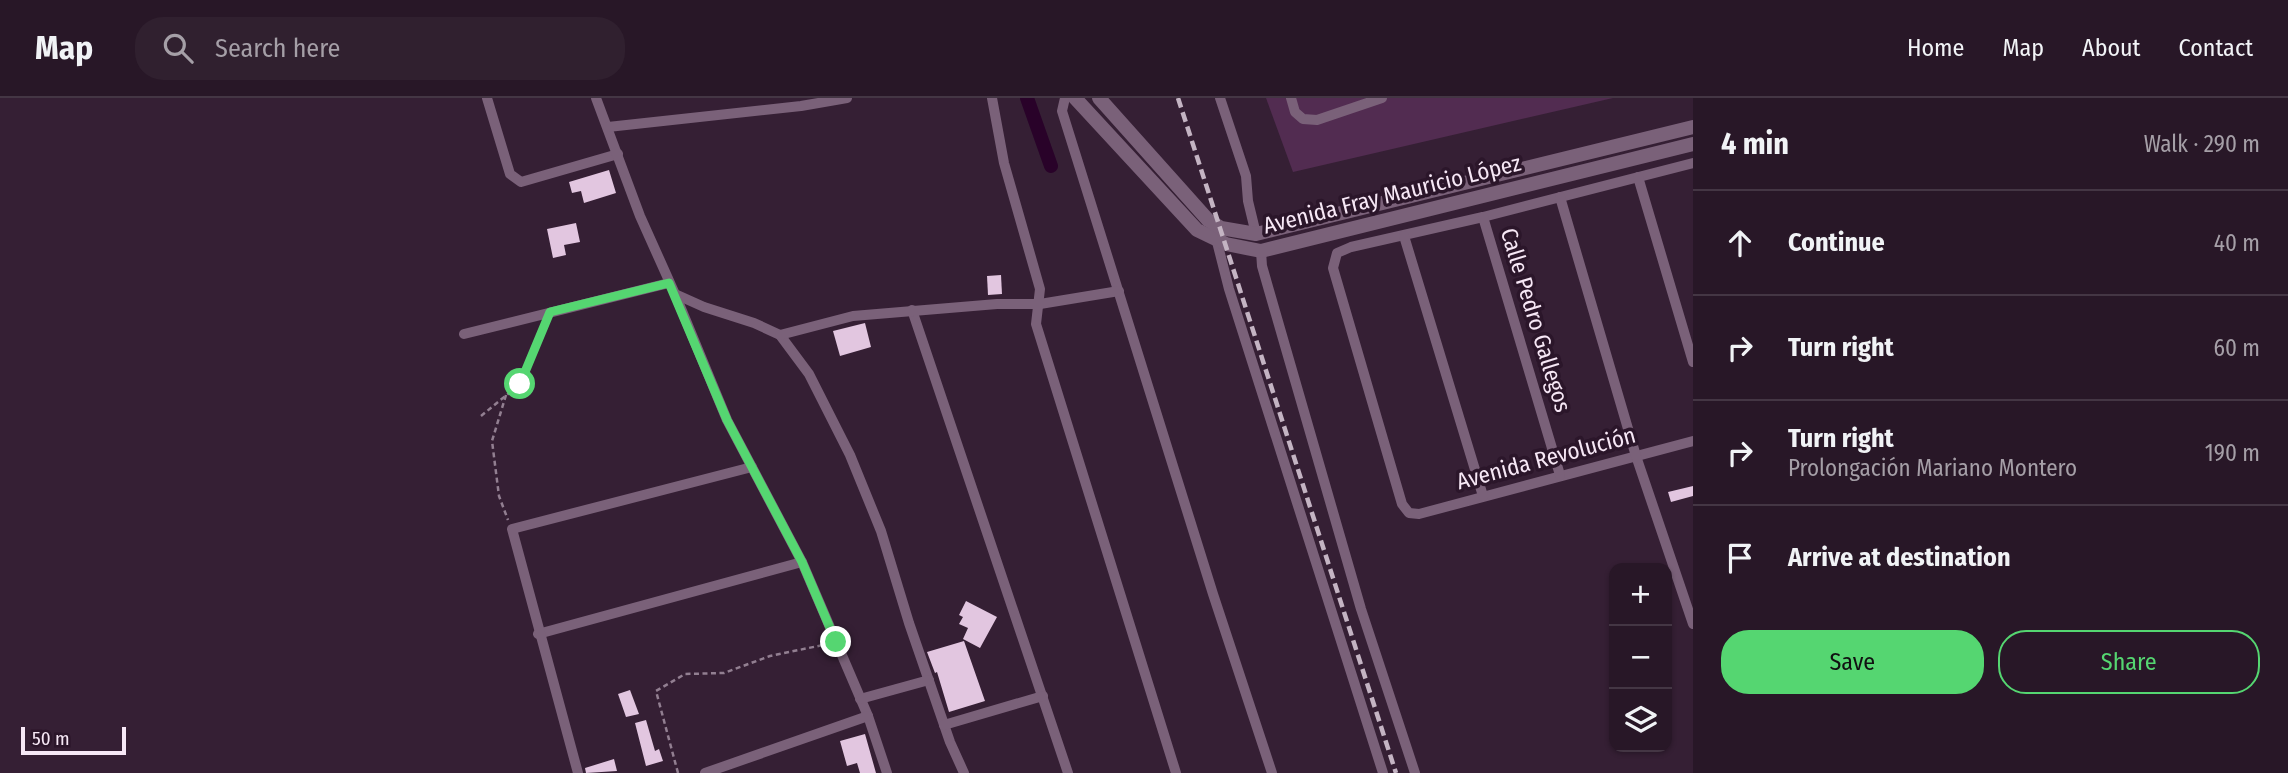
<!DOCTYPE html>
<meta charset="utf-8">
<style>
body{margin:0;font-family:"Fira Sans Condensed",sans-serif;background:#30202f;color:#f1f3f6}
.controls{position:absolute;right:21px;bottom:21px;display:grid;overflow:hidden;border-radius:14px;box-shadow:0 2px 5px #0004}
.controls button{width:63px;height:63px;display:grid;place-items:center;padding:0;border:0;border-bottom:2px solid #443644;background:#281727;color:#f1f3f6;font:35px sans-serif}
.scale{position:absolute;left:21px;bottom:18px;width:105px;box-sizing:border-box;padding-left:7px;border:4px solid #f7e8f6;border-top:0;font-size:19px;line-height:24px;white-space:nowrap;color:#f7e8f6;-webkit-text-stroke:5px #2b162a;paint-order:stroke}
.stop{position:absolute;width:21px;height:21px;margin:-16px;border:5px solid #55d671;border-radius:50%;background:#fff}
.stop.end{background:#55d671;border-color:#fff;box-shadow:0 2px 7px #0008}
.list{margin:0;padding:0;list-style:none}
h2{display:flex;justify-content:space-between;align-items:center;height:91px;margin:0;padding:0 28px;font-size:30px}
h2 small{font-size:23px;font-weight:400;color:#a59fa7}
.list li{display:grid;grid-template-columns:46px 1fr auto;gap:21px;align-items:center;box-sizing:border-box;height:105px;padding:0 28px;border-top:2px solid #443644}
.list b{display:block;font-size:26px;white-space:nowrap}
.list p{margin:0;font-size:23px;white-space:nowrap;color:#a59fa7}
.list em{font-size:23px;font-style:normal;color:#a59fa7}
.actions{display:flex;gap:14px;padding:21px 28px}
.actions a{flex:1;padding:16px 0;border:2px solid #55d671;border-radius:28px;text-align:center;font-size:24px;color:#55d671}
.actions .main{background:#55d671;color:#111}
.icon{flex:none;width:38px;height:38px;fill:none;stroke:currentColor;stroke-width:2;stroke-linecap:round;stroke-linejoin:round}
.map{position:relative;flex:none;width:1693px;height:675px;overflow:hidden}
header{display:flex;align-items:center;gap:42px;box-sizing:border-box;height:98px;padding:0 35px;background:#281727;border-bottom:2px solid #443644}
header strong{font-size:33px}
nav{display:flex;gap:38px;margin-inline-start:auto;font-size:24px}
.search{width:490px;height:63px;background:#30202f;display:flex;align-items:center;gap:18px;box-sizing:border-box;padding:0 24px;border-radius:28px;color:#a59fa7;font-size:26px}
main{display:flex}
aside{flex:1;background:#281727}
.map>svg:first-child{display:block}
.green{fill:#522c51}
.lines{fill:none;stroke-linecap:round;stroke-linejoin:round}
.canal{stroke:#290229;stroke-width:14}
.building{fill:#e2c6e0}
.path{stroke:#927f91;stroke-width:2.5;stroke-dasharray:5 3.5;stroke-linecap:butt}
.minor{stroke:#7a6179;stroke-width:10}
.tertiary{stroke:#7a6179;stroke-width:14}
.rail{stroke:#c4b4c3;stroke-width:4.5;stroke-dasharray:10 5;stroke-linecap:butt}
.route{stroke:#55d671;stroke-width:9}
.labels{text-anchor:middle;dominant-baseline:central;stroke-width:7;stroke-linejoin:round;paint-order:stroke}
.street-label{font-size:23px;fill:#f7e8f6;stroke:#2b162a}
</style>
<header>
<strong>Map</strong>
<div class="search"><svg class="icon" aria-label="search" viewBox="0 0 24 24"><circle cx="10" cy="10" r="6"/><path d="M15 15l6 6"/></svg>Search here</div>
<nav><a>Home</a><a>Map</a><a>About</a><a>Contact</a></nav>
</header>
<main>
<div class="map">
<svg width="1693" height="675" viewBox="0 0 1693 675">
<rect width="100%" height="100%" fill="#351f34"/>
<!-- green -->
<path class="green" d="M1266 0H1613L1293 74Z"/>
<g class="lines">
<!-- canal -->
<path class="canal" d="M1027 0 1051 68"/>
</g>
<!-- building -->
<g class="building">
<path d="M609 72 616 95 584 105 581 93 572 95 569 84Z"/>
<path d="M576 125 580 144 564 147 566 157 553 160 547 131Z"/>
<path d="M1001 177 1002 196 988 197 987 178Z"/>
<path d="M865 225 871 249 840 258 833 233Z"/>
<path d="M1693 388V398L1671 404 1668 394Z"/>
<path d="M966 503 997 519 980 550 963 541 968 530 959 526 963 519 959 517Z"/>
<path d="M964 543 985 603 949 614 937 574 935 575 927 554Z"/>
<path d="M630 592 639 616 626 619 618 596Z"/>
<path d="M646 622 655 653 659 651 663 663 646 668 635 625Z"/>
<path d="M865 636 876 675H860L857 665 847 668 840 643Z"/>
<path d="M614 661 617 673 586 675 585 670Z"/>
</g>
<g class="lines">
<!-- path -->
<g class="path">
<path d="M506 297 492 343 499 398 508 422"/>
<path d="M481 318 520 286 543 230"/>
<path d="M678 675 656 593 685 576 724 575 770 558 823 547"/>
</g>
<!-- minor -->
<g class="minor">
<path d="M487 0 510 76 521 84 618 56"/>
<path d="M596 0 640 118 675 196 727 322 802 464 868 618 887 675"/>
<path d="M992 0 1004 65 1040 191 1036 226 1176 675"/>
<path d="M1065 0 1062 13 1213 496 1272 675"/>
<path d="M1220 0 1246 78 1248 103 1256 136"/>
<path d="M1291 0 1295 14 1303 21 1317 22 1382 0"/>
<path d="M608 29 801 8 847 0"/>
<path d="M1693 65 1483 119 1351 149 1337 155 1333 170 1402 406 1409 415 1419 416 1693 343"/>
<path d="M1638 79 1693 264"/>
<path d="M1560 99 1636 358 1693 526"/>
<path d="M1483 119 1560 377"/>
<path d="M1215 136 1229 191 1383 675"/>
<path d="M1404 138 1483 398"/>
<path d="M1261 153 1262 168 1361 511 1415 675"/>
<path d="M675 196 704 209 754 225 780 237 809 276 850 357 881 433 909 525 950 644 964 675"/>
<path d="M912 212 1068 675"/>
<path d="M464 236 669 185"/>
<path d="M780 237 853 218 997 206H1040L1119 193"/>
<path d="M538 536 802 464"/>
<path d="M860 601 929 582"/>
<path d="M944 627 1043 598"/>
<path d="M578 675 512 431 752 369"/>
<path d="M705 675 868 618"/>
</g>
<!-- tertiary -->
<g class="tertiary">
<path d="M1075 0 1197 132 1226 146 1261 153 1693 46"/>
<path d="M1099 0 1208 122 1221 130 1256 136 1693 29"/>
</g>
<!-- rail -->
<path class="rail" d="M1178 0 1396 675"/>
</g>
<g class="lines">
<!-- route -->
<path class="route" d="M520 286 550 214 669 185 727 322 802 464 836 544"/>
</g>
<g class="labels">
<!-- street labels -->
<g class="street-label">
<text transform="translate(1392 96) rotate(-14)">Avenida Fray Mauricio López</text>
<text transform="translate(1536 222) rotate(73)">Calle Pedro Gallegos</text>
<text transform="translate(1546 360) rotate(-15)">Avenida Revolución</text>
</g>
</g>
</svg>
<div class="controls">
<button>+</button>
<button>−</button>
<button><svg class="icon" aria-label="layers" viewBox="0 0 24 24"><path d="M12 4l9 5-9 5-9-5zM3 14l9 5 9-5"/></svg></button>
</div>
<div class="scale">50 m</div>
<div class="stop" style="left:520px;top:286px"></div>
<div class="stop end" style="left:836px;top:544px"></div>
</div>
<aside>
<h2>4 min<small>Walk · 290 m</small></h2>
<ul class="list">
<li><svg class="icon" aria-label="ahead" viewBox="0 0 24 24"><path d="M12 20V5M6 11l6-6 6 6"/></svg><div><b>Continue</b></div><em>40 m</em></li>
<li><svg class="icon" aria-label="right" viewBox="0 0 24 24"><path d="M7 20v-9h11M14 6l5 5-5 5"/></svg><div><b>Turn right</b></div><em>60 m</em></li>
<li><svg class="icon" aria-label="right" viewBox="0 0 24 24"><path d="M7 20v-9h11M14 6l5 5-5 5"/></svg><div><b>Turn right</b><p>Prolongación Mariano Montero</p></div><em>190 m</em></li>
<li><svg class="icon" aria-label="arrive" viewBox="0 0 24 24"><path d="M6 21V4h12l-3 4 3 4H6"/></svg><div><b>Arrive at destination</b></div></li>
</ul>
<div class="actions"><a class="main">Save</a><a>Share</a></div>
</aside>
</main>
